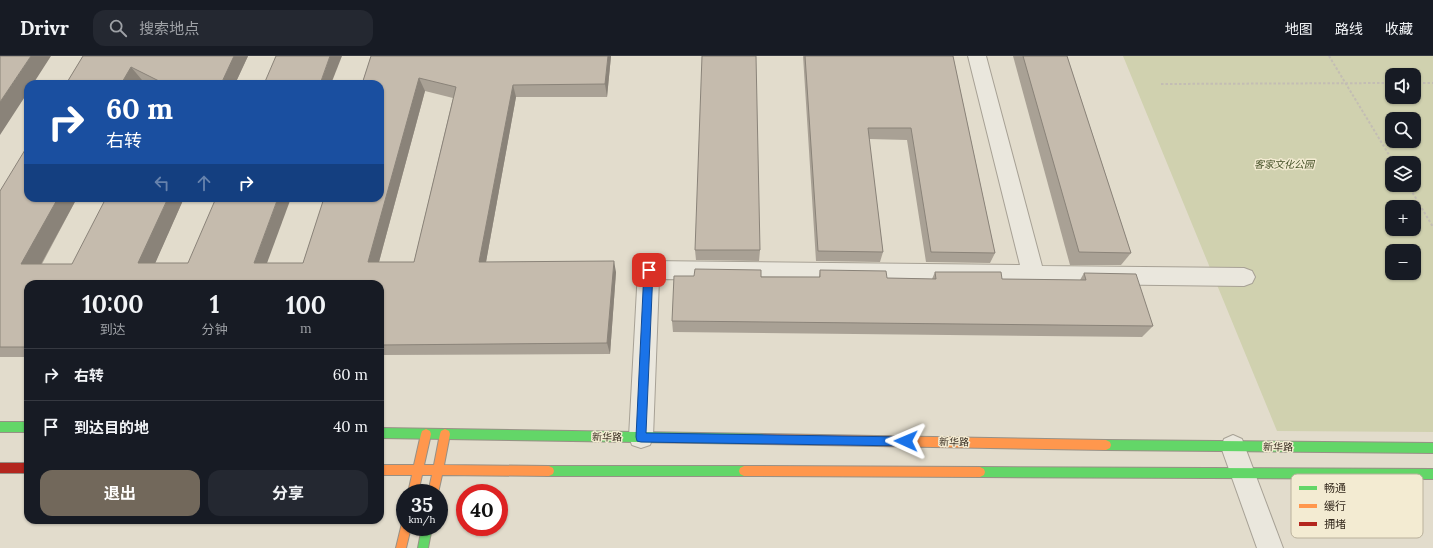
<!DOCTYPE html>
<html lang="zh">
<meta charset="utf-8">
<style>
body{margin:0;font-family:Lora,"Noto Sans SC",serif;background:#242831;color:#f1f3f6;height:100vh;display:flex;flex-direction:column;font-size:15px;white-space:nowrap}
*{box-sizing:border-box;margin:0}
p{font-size:13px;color:#9ea1a6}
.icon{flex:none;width:22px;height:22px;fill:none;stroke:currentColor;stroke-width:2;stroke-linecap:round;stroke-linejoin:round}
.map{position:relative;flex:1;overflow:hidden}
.sheet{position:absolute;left:24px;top:224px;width:360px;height:244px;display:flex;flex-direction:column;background:#171b24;border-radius:12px;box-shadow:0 1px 3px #0004}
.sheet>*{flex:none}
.hud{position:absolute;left:24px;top:24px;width:360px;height:122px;border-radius:12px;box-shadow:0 1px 3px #0004;background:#1a4fa0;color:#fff;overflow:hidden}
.fabs{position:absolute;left:1385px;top:12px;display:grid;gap:8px}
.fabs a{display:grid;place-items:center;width:36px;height:36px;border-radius:8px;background:#171b24;box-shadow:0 1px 3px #0004;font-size:20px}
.speed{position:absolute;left:396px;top:428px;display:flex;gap:8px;font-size:20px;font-weight:700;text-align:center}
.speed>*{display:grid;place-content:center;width:52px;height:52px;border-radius:50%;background:#171b24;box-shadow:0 1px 3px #0004;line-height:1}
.speed small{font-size:10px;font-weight:400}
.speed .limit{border:6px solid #d22;background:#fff;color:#111}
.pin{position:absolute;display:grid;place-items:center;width:34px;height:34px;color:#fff;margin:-17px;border-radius:8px;box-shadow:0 2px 6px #0006}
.me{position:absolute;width:44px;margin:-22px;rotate:271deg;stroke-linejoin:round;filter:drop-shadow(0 0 3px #0008)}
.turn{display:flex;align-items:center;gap:14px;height:84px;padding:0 16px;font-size:18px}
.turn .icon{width:52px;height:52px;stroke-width:2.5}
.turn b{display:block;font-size:28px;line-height:34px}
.lanes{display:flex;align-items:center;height:38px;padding:0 16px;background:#0003;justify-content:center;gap:20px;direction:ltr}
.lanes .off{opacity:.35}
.eta{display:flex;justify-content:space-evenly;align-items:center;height:68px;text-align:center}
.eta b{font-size:24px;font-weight:700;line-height:28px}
.primary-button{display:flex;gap:8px;margin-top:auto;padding:8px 16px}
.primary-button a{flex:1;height:46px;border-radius:12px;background:#72685b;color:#fff;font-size:16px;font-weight:700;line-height:46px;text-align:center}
.primary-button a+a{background:#242831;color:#f1f3f6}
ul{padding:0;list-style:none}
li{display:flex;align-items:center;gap:12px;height:52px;padding:0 16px;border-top:1px solid #363941}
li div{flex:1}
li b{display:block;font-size:15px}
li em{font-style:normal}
header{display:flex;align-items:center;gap:24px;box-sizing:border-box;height:56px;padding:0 20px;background:#171b24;border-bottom:1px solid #363941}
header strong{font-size:19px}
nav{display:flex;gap:22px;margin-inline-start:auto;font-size:14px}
.search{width:280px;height:36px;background:#242831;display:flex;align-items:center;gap:10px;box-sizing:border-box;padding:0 14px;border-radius:12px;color:#9ea1a6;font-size:15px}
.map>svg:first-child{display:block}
</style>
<header>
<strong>Drivr</strong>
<div class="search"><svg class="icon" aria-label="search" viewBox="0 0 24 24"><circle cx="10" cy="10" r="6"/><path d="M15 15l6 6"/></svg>搜索地点</div>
<nav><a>地图</a><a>路线</a><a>收藏</a></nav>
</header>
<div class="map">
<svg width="1433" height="492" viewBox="0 0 1433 492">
<rect width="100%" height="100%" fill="#e2dccc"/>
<path fill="#d0d1af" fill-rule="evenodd" d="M1123 0H1433V376L1277 375ZM1392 19H1414V41H1392ZM1392 63H1414V85H1392ZM1392 107H1414V129H1392ZM1392 151H1414V173H1392ZM1392 195H1414V217H1392Z"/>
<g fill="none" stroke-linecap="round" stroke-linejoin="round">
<defs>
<g id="street">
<polygon points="968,0 986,0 1042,210 1244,212 1252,215 1255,221 1252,227 1244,230 659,223 653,381 650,389 641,392 632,389 629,381 638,214 641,208 649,205 1020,209"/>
<polygon points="1233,379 1242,383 1283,492 1257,492 1221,391 1224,383"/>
</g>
<g id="fast">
<rect x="0" y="366" width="28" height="10"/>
<polygon points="380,372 764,378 768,380 769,383 768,386 764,388 380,382"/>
<polygon points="1106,384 1433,387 1433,397 1106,394 1102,392 1101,389 1102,386"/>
<polygon points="549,410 744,410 748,412 749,415 748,418 744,420 549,420 545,418 544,415 545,412"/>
<polygon points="980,411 1433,413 1433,423 980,421 976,419 975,416 976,413"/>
<polygon points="422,471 432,471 428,492 418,492"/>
</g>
<g id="slow">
<polygon points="426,373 430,375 431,378 424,409 434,409 440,378 441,375 445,373 449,375 450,378 444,409 549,410 553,412 554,415 553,418 549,420 442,419 438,437 428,437 432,419 422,419 418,437 408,437 412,419 380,419 380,409 414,409 421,378 422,375"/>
<polygon points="764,378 1106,384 1110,386 1111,389 1110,392 1106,394 764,388 760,386 759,383 760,380"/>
<polygon points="744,410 980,411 984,413 985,416 984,419 980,421 744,420 740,418 739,415 740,412"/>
<polygon points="405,466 405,471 411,471 406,492 396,492 402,467"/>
</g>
<rect id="jam" x="0" y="407" width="28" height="10"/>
</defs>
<use href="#street" stroke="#a7a195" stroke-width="2"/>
<use href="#fast" stroke="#979085" stroke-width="2"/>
<use href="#slow" stroke="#979085" stroke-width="2"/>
<use href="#jam" stroke="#979085" stroke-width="2"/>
<g stroke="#c3bdb4" stroke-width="2" stroke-dasharray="2.5 2" stroke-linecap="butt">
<polyline points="1329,0 1394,107"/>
<polyline points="1414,27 1433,27"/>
<polyline points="1161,28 1392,27"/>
<polyline points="1408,129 1433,171"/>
</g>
<use href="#street" fill="#eae7dd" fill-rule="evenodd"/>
<use href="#fast" fill="#63d668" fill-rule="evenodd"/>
<use href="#slow" fill="#ff974d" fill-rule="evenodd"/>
<use href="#jam" fill="#b3261e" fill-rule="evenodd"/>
</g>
<g fill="#a9a195" fill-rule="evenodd">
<polygon points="83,0 248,0 235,28 150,28 142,24 139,28 66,28"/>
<path d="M371 0H611L607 41H516L486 206 616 216 610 298 380 299V228H28V301H0V135L28 142H77L42 208H72L184 142 155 207H303ZM425 35 453 42 414 206H379Z"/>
<polygon points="803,0 953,0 995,197 990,207 926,206 907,84 869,83 883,196 880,206 816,205"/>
<polygon points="1013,0 1067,0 1131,197 1121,209 1070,209"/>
<polygon points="695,194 760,194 759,205 696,204"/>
<polygon points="820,214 887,222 932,223 935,216 1002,223 1080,224 1084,217 1153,270 1142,281 673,276 672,265 694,220 819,221"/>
</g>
<g fill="#8a8379">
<polygon points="31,0 51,0 33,28 28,28 28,36 0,79 0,46"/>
<polygon points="234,0 248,0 235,28 221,28"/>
<polygon points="330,0 342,0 331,28 320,28"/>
<polygon points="608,0 611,0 607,41 605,28"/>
<polygon points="131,11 142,24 139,28 121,28"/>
<polygon points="419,22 425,35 376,217 368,206"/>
<polygon points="513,29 516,41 484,217 479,206"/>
<polygon points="58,142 77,142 35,219 21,208"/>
<polygon points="168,142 184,142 150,219 138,207"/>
<polygon points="278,142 291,142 263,218 254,207"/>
<polygon points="614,205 616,216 610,298 607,287"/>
</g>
<g fill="#c5bbad" stroke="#8a8379" fill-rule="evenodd">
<polygon points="0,0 31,0 0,46"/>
<polygon points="83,0 234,0 221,28 165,28 131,11 121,28 66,28"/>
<polygon points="276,0 330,0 320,28 264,28"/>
<path d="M371 0H608L605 28 513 29 479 206 614 205 607 287 380 289V228H28V291H0V135L28 89V142H58L21 208H72L106 142H168L138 207H188L216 142H278L254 207H303L324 142H380V28H362ZM419 22 456 31 414 206H368Z"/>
<polygon points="702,0 756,0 760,194 695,194"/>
<polygon points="805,0 953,0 995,197 931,196 911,72 868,72 883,196 818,195"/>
<polygon points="1023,0 1067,0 1131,197 1079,196"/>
<polygon points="695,213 761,214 761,221 820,221 820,214 886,215 887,222 936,223 935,216 1001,216 1002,223 1086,224 1084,217 1136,218 1153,270 672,265 674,220 694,220"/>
</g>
<polygon fill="#1a73e8" stroke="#114b97" points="649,210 653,214 646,377 906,381 909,382 911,385 909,389 906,390 641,386 637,385 636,381 644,214"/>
<g text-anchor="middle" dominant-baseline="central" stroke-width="3" stroke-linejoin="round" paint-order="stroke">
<g font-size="10" font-style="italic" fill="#445026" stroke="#f3ebd2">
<text x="1284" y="108">客家文化公园</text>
</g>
<g font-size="10" fill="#352a1e" stroke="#f3ebd2">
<text transform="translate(607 381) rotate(1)">新华路</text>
<text transform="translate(954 386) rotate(1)">新华路</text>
<text transform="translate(1278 391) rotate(1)">新华路</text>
</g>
</g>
<rect x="1291" y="418" width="132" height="64" rx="6" fill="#f3ebd2" stroke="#bab19c" stroke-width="1"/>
<rect x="1299" y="430" width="18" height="4" fill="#63d668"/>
<rect x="1299" y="448" width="18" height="4" fill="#ff974d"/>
<rect x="1299" y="466" width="18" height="4" fill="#b3261e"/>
<g font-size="11" fill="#352a1e">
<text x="1324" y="436">畅通</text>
<text x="1324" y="454">缓行</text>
<text x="1324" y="472">拥堵</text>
</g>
</svg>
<div class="fabs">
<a><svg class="icon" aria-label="sound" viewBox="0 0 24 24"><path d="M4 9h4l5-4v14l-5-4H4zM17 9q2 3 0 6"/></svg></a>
<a><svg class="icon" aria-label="search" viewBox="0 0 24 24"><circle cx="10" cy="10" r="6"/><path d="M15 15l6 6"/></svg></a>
<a><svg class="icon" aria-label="layers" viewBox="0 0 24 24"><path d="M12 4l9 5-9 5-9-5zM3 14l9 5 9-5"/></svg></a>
<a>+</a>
<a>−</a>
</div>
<div class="speed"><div>35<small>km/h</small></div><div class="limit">40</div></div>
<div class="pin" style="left:649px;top:214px;background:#d93025"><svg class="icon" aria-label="arrive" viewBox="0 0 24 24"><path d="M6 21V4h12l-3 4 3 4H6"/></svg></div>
<svg class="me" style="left:906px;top:385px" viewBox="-20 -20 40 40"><path d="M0-17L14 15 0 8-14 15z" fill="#1a73e8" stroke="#fff" stroke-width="4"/></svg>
<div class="hud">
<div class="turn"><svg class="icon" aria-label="right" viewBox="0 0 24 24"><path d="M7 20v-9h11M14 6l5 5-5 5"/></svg><div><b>60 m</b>右转</div></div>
<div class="lanes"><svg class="icon off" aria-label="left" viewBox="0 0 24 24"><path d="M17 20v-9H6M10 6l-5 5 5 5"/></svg><svg class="icon off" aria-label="ahead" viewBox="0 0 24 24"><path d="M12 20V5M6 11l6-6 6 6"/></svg><svg class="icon" aria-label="right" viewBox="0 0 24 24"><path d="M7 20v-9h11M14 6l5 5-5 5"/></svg></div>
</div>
<section class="sheet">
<div class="eta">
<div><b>10:00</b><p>到达</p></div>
<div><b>1</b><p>分钟</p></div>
<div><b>100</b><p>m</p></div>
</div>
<ul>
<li><svg class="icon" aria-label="right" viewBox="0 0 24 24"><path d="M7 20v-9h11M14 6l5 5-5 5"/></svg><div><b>右转</b></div><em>60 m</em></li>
<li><svg class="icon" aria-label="arrive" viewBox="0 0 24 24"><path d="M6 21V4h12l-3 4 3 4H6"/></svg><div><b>到达目的地</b></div><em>40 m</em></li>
</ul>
<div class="primary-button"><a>退出</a><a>分享</a></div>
</section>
</div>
